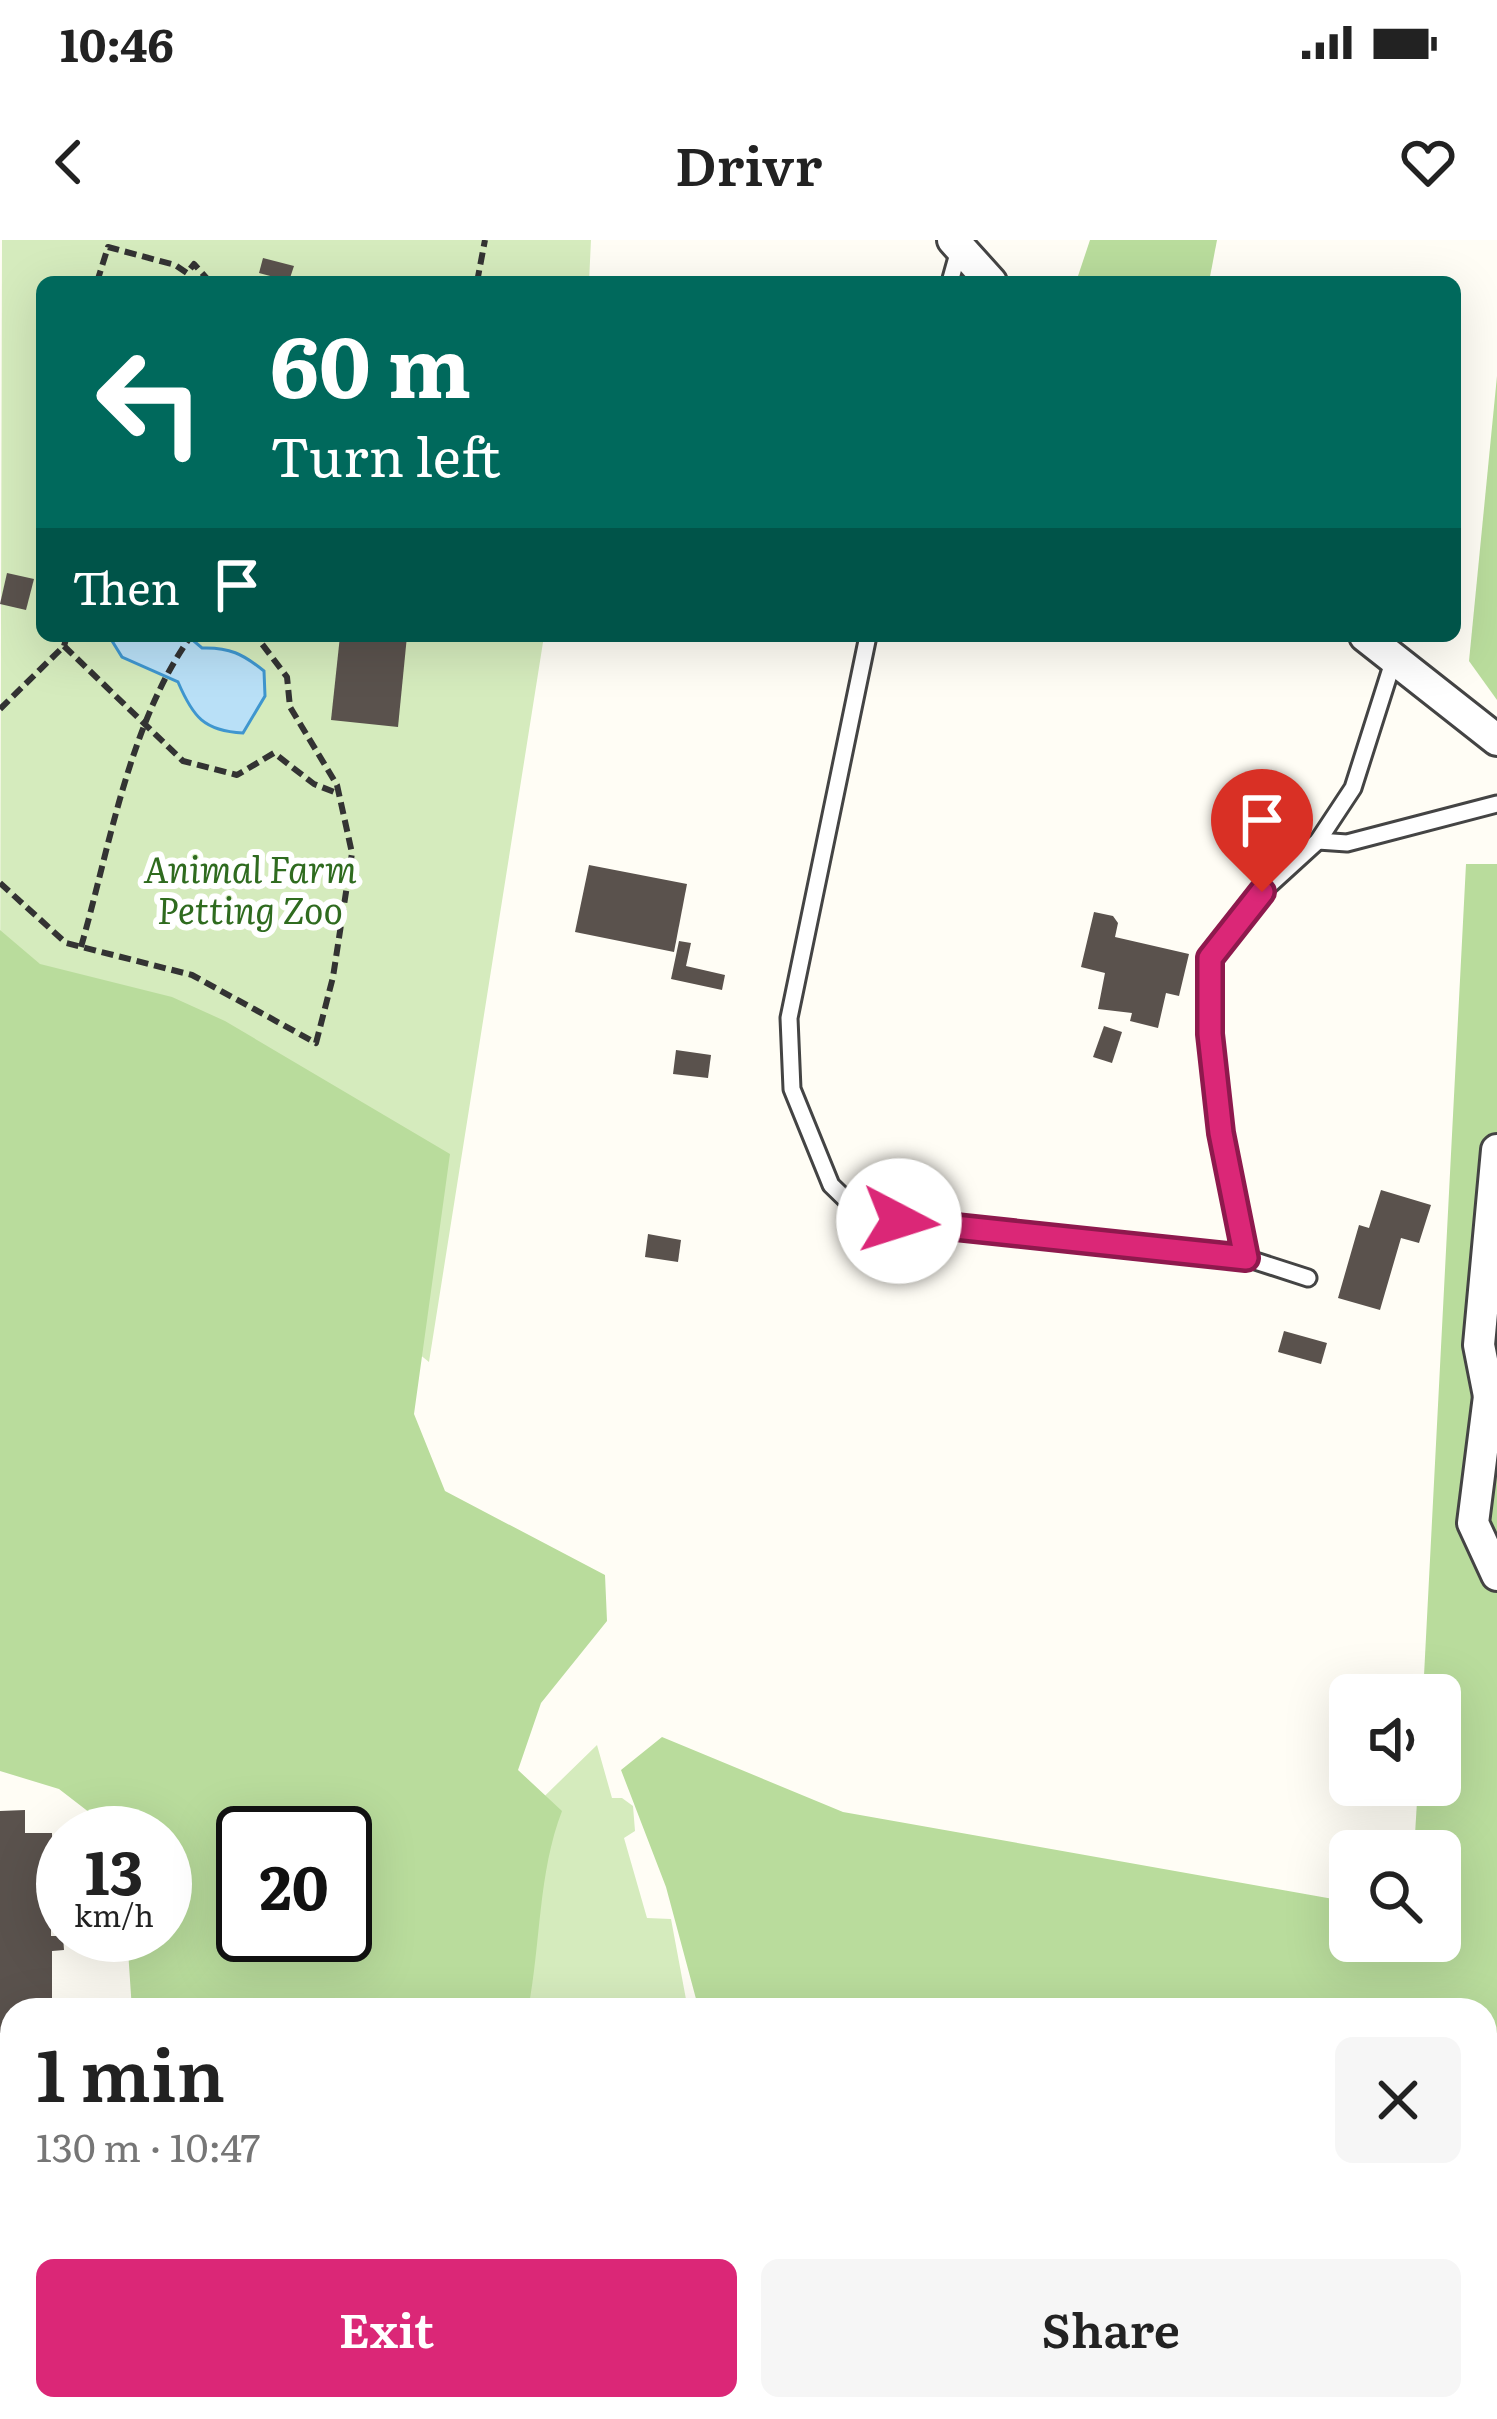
<!DOCTYPE html>
<meta charset="utf-8">
<style>
body{margin:0;font-family:Literata,serif;background:#f6f6f6;color:#222;height:100vh;display:flex;flex-direction:column;font-size:45px;white-space:nowrap}
*{box-sizing:border-box;margin:0}
p{font-size:39px;color:#767676}
.icon{flex:none;width:66px;height:66px;fill:none;stroke:currentColor;stroke-width:2;stroke-linecap:round;stroke-linejoin:round}
.map{position:relative;flex:1;overflow:hidden}
.panel{position:absolute;left:0px;top:1758px;width:1497px;height:423px;display:flex;flex-direction:column;background:#fff;border-radius:36px 36px 0 0;box-shadow:0 12px 48px #0002}
.panel>*{flex:none}
.guide{position:absolute;left:36px;top:36px;width:1425px;height:366px;border-radius:18px;box-shadow:0 12px 48px #0002;background:#00695c;color:#fff;overflow:hidden}
.tools{position:absolute;left:1329px;top:1434px;display:grid;gap:24px}
.tools a{display:grid;place-items:center;width:132px;height:132px;border-radius:18px;background:#fff;box-shadow:0 12px 48px #0002;font-size:60px}
.speed{position:absolute;left:36px;top:1566px;display:flex;gap:24px;font-size:60px;font-weight:700;text-align:center}
.speed>*{display:grid;place-content:center;width:156px;height:156px;border-radius:50%;background:#fff;box-shadow:0 12px 48px #0002;line-height:1}
.speed small{font-size:30px;font-weight:400}
.speed .limit{border:6px solid #111;border-radius:18px;background:#fff;color:#111}
.pin{position:absolute;display:grid;place-items:center;width:102px;height:102px;color:#fff;margin:-123px -51px;border-radius:50% 50% 50% 0;rotate:-45deg;box-shadow:0 0 12px #0007}
.pin .icon{rotate:45deg}
.me{position:absolute;width:132px;margin:-66px;rotate:95deg;stroke-linejoin:round;filter:drop-shadow(0 0 9px #0008)}
.turn{display:flex;align-items:center;gap:42px;height:252px;padding:0 36px;font-size:54px}
.turn .icon{width:156px;height:156px;stroke-width:2.5}
.turn b{display:block;font-size:84px;line-height:102px}
.then{display:flex;align-items:center;height:114px;padding:0 36px;background:#0003;gap:24px;font-size:45px}
.round{display:grid;place-items:center;flex:none;width:126px;height:126px;border-radius:18px;background:#f6f6f6}
.head{display:flex;align-items:center;justify-content:space-between;height:204px;padding:0 36px}
h1{font-size:72px;font-weight:600;line-height:90px}
.cta{display:flex;gap:24px;margin-top:auto;padding:24px 36px}
.cta a{flex:1;height:138px;border-radius:18px;background:#db2777;color:#fff;font-size:48px;font-weight:600;line-height:138px;text-align:center}
.cta a+a{background:#f6f6f6;color:#222}
.status{display:flex;justify-content:space-between;align-items:center;height:84px;padding:0 60px;background:#fff;direction:ltr}
.status svg{height:33px;fill:currentColor}
header{display:flex;justify-content:space-between;align-items:center;height:156px;padding:0 36px;background:#fff;font-size:54px;font-weight:600}
.map>svg:first-child{display:block}
</style>
<div class="status"><b>10:46</b><svg viewBox="0 0 49 12"><path d="M0 12V9h3v3zM5 12V6h3v6zM10 12V3h3v9zM15 12V0h3v12zM26 1h20v11H26zM47 4h2v5h-2z"/></svg></div>
<header><svg class="icon" aria-label="back" viewBox="0 0 24 24"><path d="M15 5l-7 7 7 7"/></svg>Drivr<svg class="icon" aria-label="heart" viewBox="0 0 24 24"><path d="M12 20l-8-8c-3-5 5-10 8-4 3-6 11-1 8 4z"/></svg></header>
<div class="map">
<svg width="1497" height="2179" viewBox="0 0 1497 2179">
<rect width="100%" height="100%" fill="#fffdf5"/>
<g fill="#d5ebbd">
<polygon points="2,0 591,0 589,42 42,42 42,396 544,396 429,1122 0,777"/>
<polygon points="597,1505 612,1558 622,1558 633,1566 635,1591 624,1598 647,1678 671,1679 688,1770 325,1770"/>
<polygon points="180,2169 790,2169 793,2179 180,2179"/>
</g>
<g fill="#b9dc9c" fill-rule="evenodd">
<polygon points="1090,0 1217,0 1209,42 1076,42"/>
<polygon points="1497,136 1497,460 1469,421"/>
<polygon points="1466,624 1497,624 1497,2179 805,2179 803,2169 1485,2169 1485,1770 699,1770 666,1647 621,1530 662,1497 843,1572 1350,1662 1350,1701 1440,1701 1440,1611 1414,1611 1418,1545 1440,1545 1440,1455 1423,1455"/>
<path d="M0 690 40 724 172 757 225 781 450 914 414 1174 445 1251 605 1335 607 1381 541 1463 518 1530 562 1571C538 1633 541 1703 528 1770H132L127 1695H165V1593H116L59 1549 0 1531ZM243 1593H345V1695H243Z"/>
</g>
<path fill="#b9e0f7" stroke="#3f96cf" stroke-width="3" d="M109 396H188L202 408C229 407 243 414 264 431L265 456 243 493C204 491 193 477 178 442L122 417Z"/>
<g fill="#5a524d">
<polygon points="263,18 294,26 289,41 259,33"/>
<polygon points="7,333 34,339 26,370 0,364"/>
<polygon points="340,396 407,396 398,487 331,480"/>
<polygon points="589,625 687,644 674,712 575,692"/>
<polygon points="1094,672 1113,676 1118,683 1115,697 1189,714 1179,756 1166,753 1158,788 1130,781 1132,773 1098,769 1105,733 1081,727"/>
<polygon points="679,701 691,703 686,726 725,735 722,750 671,739"/>
<polygon points="1104,786 1122,792 1112,823 1093,817"/>
<polygon points="676,810 711,815 708,838 673,834"/>
<polygon points="1381,950 1431,965 1419,1003 1401,998 1380,1070 1338,1058 1359,985 1369,988"/>
<polygon points="648,994 681,1000 678,1022 645,1017"/>
<polygon points="1284,1091 1327,1103 1321,1124 1278,1112"/>
<polygon points="25,1570 25,1593 52,1593 53,1628 63,1628 63,1645 51,1645 51,1696 63,1696 64,1710 52,1711 52,1761 67,1760 67,1770 12,1770 12,2081 5,2081 6,2112 0,2112 0,1571"/>
</g>
<g fill="none" stroke-linecap="round" stroke-linejoin="round">
<defs>
<g id="service">
<polyline points="950,42 959,10"/>
<polyline points="868,396 789,778 792,849 831,945 865,978 1246,1018"/>
<polyline points="1318,601 1347,603 1497,564"/>
<polyline points="1308,1038 1246,1018 1221,893 1211,794 1210,719 1262,652 1318,601 1353,548 1394,419"/>
</g>
<g id="minor">
<polyline points="953,0 991,42"/>
<polyline points="1365,396 1497,500"/>
<polyline points="1495,1139 1489,1156 1473,1283 1497,1335"/>
<polyline points="1489,1156 1479,1105 1497,910"/>
<polyline points="1485,1855 1497,1857"/>
<polyline points="1168,2169 1173,2179"/>
</g>
</defs>
<use href="#service" stroke="#444" stroke-width="21"/>
<use href="#minor" stroke="#444" stroke-width="36"/>
<g stroke="#333" stroke-width="6" stroke-dasharray="12 6" stroke-linecap="butt">
<polyline points="97,42 108,7 175,25 187,33 194,24 210,42"/>
<polyline points="477,42 485,0"/>
<polyline points="64,406 183,521 237,535 274,513 314,544 339,554"/>
<polyline points="0,469 64,406 67,396"/>
<polyline points="0,643 66,703 192,735 316,803 333,737 352,613 337,545 290,467 287,437 256,396"/>
<path d="M81 707C110 606 129 483 191 396"/>
</g>
<use href="#service" stroke="#fff" stroke-width="15"/>
<use href="#minor" stroke="#fff" stroke-width="30"/>
</g>
<g fill="none" stroke-linecap="round" stroke-linejoin="round">
<defs>
<polyline id="route" points="899,981 1246,1018 1221,893 1210,794 1210,718 1262,652"/>
</defs>
<use href="#route" stroke="#8e194d" stroke-width="30"/>
<use href="#route" stroke="#db2777" stroke-width="21"/>
</g>
<g text-anchor="middle" dominant-baseline="central" stroke-width="12" stroke-linejoin="round" paint-order="stroke">
<g font-size="36" font-style="italic" fill="#2f6b1f" stroke="#fff">
<text x="250" y="627">Animal Farm<tspan x="250" dy="41">Petting Zoo</tspan></text>
</g>
</g>
</svg>
<div class="tools">
<a><svg class="icon" aria-label="sound" viewBox="0 0 24 24"><path d="M4 9h4l5-4v14l-5-4H4zM17 9q2 3 0 6"/></svg></a>
<a><svg class="icon" aria-label="search" viewBox="0 0 24 24"><circle cx="10" cy="10" r="6"/><path d="M15 15l6 6"/></svg></a>
</div>
<div class="speed"><div>13<small>km/h</small></div><div class="limit">20</div></div>
<div class="pin" style="left:1262px;top:652px;background:#d93025"><svg class="icon" aria-label="arrive" viewBox="0 0 24 24"><path d="M6 21V4h12l-3 4 3 4H6"/></svg></div>
<svg class="me" style="left:899px;top:981px" viewBox="-20 -20 40 40"><circle r="19" fill="#fff"/><path d="M0-13L10 11 0 6-10 11z" fill="#db2777"/></svg>
<div class="guide">
<div class="turn"><svg class="icon" aria-label="left" viewBox="0 0 24 24"><path d="M17 20v-9H6M10 6l-5 5 5 5"/></svg><div><b>60 m</b>Turn left</div></div>
<div class="then">Then<svg class="icon" aria-label="arrive" viewBox="0 0 24 24"><path d="M6 21V4h12l-3 4 3 4H6"/></svg></div>
</div>
<section class="panel">
<div class="head"><div><h1>1 min</h1><p>130 m · 10:47</p></div><a class="round"><svg class="icon" aria-label="close" viewBox="0 0 24 24"><path d="M6 6l12 12M18 6L6 18"/></svg></a></div>
<div class="cta"><a>Exit</a><a>Share</a></div>
</section>
</div>
